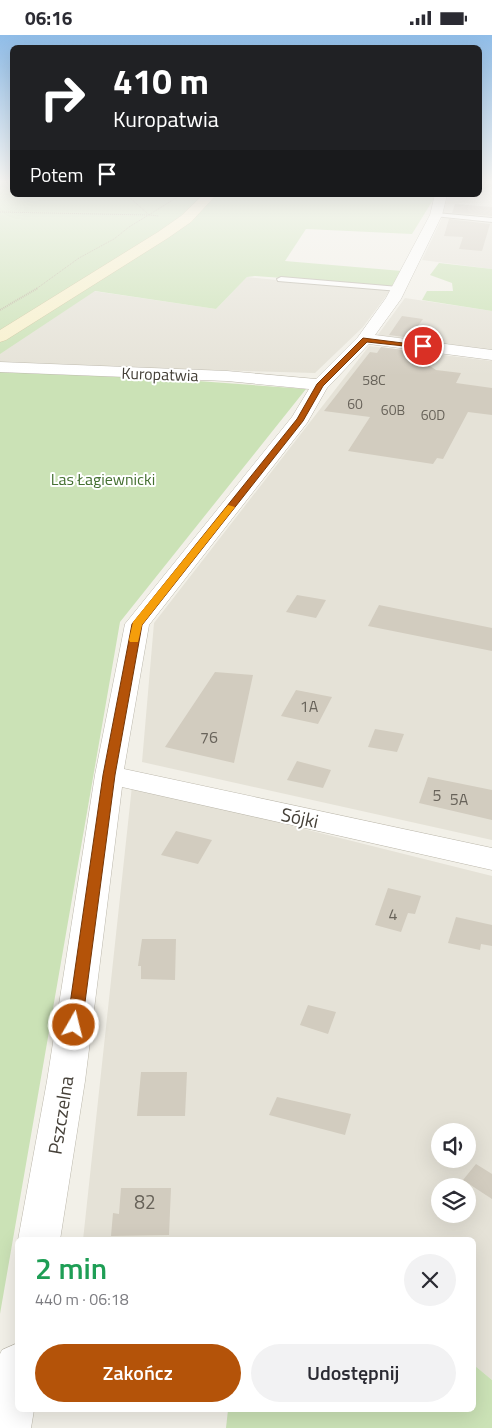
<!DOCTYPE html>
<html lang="pl">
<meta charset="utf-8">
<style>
body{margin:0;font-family:"Titillium Web",sans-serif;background:#f2f2f3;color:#2b2b33;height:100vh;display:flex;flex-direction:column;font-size:19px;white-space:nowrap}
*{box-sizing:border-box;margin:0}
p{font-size:16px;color:#7c7c81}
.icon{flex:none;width:28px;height:28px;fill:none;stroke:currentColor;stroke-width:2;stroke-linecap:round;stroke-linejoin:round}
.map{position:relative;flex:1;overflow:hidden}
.side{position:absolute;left:15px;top:1202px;width:461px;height:175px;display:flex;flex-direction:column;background:#fff;border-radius:8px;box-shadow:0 5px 20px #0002}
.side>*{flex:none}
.guide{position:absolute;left:10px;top:10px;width:472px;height:152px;border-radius:8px;box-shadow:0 5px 20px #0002;background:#202124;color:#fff;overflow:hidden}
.tools{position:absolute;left:431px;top:1088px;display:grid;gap:10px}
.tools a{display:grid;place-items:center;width:45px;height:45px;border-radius:50%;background:#fff;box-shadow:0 5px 20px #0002;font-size:25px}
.pin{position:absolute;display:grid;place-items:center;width:42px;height:42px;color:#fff;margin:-21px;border:2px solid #fff;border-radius:50%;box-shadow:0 1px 5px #0007}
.me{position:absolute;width:55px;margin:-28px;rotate:8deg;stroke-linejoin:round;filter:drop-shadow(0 0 4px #0008)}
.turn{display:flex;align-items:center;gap:18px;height:105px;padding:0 20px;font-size:22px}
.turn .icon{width:65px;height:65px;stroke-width:2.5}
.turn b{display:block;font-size:35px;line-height:42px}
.then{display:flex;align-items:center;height:48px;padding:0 20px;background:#0003;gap:10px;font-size:19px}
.round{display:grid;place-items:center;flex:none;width:52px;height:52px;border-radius:26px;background:#f2f2f3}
.summary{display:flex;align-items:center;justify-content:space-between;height:85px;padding:0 20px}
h1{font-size:30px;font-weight:600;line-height:38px;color:#1e9e55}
.cta{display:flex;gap:10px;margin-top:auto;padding:10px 20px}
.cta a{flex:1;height:58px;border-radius:30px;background:#b45309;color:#fff;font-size:20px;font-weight:600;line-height:58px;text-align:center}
.cta a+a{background:#f2f2f3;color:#2b2b33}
.status{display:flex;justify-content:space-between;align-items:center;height:35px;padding:0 25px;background:#fff;direction:ltr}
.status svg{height:14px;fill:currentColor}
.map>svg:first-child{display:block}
</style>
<div class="status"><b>06:16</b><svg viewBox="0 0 49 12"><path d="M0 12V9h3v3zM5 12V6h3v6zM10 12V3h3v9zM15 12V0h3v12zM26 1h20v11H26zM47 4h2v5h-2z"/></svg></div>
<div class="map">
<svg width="492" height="1393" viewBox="0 0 492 1393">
<rect width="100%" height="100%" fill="#f2f0e8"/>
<g fill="#e5e2d7" fill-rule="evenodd">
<polygon points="480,146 492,146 492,183 442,178 449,160 480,160"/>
<polygon points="442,183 492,188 492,234 422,225"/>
<polygon points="247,242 390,256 363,292 315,338 0,329 0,310 86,255 216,274"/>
<polygon points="405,263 492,276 492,316 377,301"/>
<polygon points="369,311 492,326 492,805 142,727 154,588"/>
<path d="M132 751 492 841V1345L474 1330V1205H83ZM440 1096H468V1124H440ZM440 1151H468V1179H440Z"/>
</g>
<g fill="#cbe2b6">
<polygon points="0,146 12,146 12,160 436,160 412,199 306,194 285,226 402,236 394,251 255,241 247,242 216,274 95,256 0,319"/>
<polygon points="439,228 492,234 492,276 422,265 427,256 453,256 452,248 430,240"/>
<polygon points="0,337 170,344 306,354 120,587 0,1279"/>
<polygon points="474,1330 492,1345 492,1393 226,1393 228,1375 474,1375"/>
</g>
<g fill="#d2ccbf">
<polygon points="455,169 492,172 492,181 452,178"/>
<polygon points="449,184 490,189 482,216 459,214 463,202 444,201"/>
<polygon points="402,281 423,284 418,291 436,295 428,305 389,300"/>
<polygon points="381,312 418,317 415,321 436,335 461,338 456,348 492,353 492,380 468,377 443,424 437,423 433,429 348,416 370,382 324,376 370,317 377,318"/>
<polygon points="297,560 326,565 316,583 286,577"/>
<polygon points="379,570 492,593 492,616 368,591"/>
<polygon points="215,637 253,640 234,728 165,712"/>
<polygon points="296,655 332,662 318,689 281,681"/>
<polygon points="375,694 404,699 397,717 368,712"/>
<polygon points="297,726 331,735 323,753 287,745"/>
<polygon points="428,742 492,755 492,785 419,768"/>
<polygon points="176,796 212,805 198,829 161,820"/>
<polygon points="388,853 421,861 415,879 408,878 401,897 375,890"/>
<polygon points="456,882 492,890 492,911 481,909 480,915 448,908"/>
<polygon points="142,904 176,904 175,945 141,944 141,931 138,931"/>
<polygon points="308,970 336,977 328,999 300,990"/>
<polygon points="141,1037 187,1037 185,1081 137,1081"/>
<polygon points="277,1062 351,1079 345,1100 269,1080"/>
<polygon points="476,1129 492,1139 492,1164 463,1145"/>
<polygon points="121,1153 171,1153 169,1200 111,1201 113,1178 119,1179"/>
</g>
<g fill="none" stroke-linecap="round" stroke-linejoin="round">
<defs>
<g id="lane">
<polygon points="436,178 492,183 492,187 434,181"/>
<polygon points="281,242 399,252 403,254 399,256 278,246 277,244"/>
</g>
<g id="street">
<polygon points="435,160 447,160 442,180 401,264 375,300 492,315 492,325 369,309 327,353 307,388 149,590 124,734 492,813 492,835 122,752 85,1046 60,1205 18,1205 47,1046 95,740 125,589 292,382 309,354 227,346 0,337 0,327 227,336 316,344 358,302 386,263 430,180"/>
<polygon points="18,1308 18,1375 34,1375 31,1393 0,1393 0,1319 2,1315"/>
</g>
<polygon id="secondary" points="203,160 216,160 191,187 168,203 6,305 0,307 0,295 158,197 181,181"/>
</defs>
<use href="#lane" stroke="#bcb8ac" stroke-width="2"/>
<use href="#street" stroke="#bcb8ac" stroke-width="1"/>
<use href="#secondary" stroke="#ccc49d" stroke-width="1"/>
<g stroke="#bdb49f" stroke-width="1" stroke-dasharray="1 1" stroke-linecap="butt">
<polyline points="127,160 149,180 159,181"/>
<polyline points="0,177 147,180"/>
<polyline points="36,254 79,223 114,204 129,192 181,160"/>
</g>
<polyline stroke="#bdb49f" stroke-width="2" stroke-dasharray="1 1" stroke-linecap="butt" points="0,275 38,253"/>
<use href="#lane" fill="#fff" fill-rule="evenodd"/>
<use href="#street" fill="#fff" fill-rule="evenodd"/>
<use href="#secondary" fill="#f8f1cc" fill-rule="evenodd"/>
</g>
<linearGradient id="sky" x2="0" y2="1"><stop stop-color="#90bde8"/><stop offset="0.43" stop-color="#f9f8f5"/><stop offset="1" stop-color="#f9f8f5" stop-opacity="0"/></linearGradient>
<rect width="492" height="341" fill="url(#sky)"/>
<polygon fill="#b45309" stroke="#753606" points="363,303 427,311 423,313 367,307 323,351 303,386 142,590 115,740 82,990 80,994 69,994 67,990 103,740 132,589 297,384 317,349"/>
<polygon fill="#f59e0b" points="228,470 235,472 142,590 138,607 130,607 129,605 133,587"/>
<g text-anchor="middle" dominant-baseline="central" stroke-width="4" stroke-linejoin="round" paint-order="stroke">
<g font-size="14" fill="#68635a">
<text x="374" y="344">58C</text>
<text x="355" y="368">60</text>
<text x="393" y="374">60B</text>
<text x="433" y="379">60D</text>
</g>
<g font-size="16" fill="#454038" stroke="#fff">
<text transform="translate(160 339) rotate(2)">Kuropatwia</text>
</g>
<g font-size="16" fill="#457032" stroke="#fff">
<text x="103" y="444">Las Łagiewnicki</text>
</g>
<g font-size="16" fill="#68635a">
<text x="309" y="671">1A</text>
<text x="209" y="702">76</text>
<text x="437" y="760">5</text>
<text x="459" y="764">5A</text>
<text x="393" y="879">4</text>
</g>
<g font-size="19" fill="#454038" stroke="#fff">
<text transform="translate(300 782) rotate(12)">Sójki</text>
<text transform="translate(60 1080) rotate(-81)">Pszczelna</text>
</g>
<g font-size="19" fill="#68635a">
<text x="145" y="1166">82</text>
</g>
</g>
</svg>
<div class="tools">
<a><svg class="icon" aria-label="sound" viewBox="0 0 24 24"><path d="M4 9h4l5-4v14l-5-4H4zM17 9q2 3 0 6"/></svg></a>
<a><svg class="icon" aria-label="layers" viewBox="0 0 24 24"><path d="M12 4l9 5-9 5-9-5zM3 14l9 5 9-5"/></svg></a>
</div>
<div class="pin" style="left:423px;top:311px;background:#d93025"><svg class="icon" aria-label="arrive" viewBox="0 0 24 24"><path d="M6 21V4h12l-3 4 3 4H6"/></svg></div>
<svg class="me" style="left:74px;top:990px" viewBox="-20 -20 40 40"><circle r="17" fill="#b45309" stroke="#fff" stroke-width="3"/><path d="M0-11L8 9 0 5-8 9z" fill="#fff"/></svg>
<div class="guide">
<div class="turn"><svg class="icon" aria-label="right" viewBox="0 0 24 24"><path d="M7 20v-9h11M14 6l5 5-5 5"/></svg><div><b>410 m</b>Kuropatwia</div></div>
<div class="then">Potem<svg class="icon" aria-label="arrive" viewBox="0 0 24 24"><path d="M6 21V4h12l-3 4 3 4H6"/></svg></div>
</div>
<section class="side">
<div class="summary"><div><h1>2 min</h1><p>440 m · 06:18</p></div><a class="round"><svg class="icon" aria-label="close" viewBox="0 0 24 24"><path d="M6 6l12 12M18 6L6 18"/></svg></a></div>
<div class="cta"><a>Zakończ</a><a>Udostępnij</a></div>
</section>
</div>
